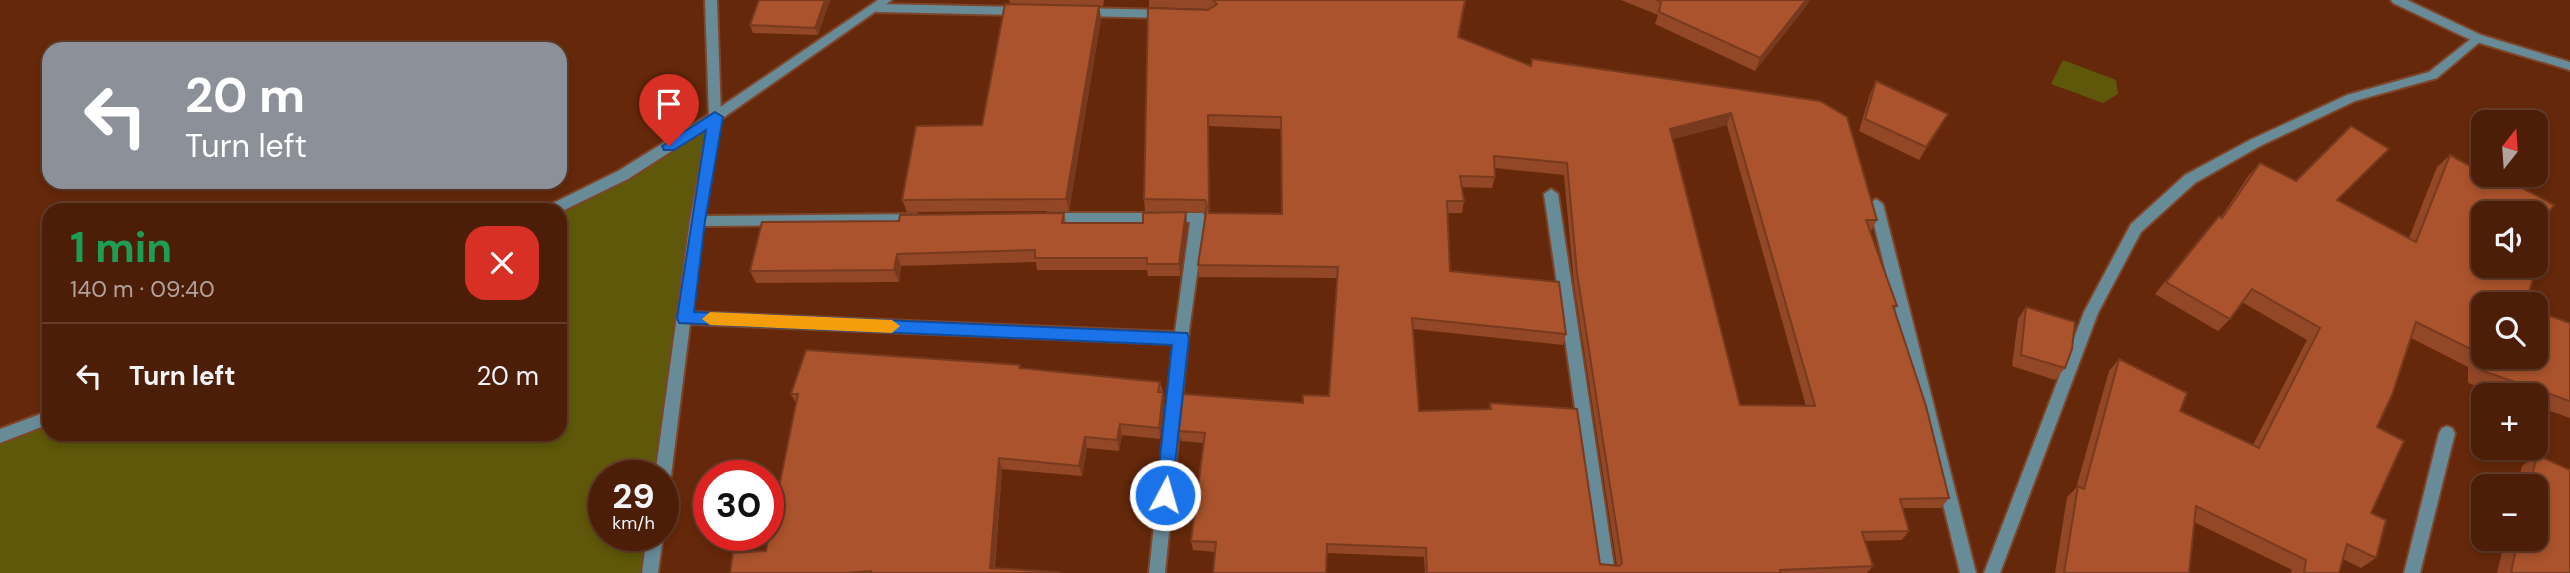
<!DOCTYPE html>
<meta charset="utf-8">
<style>
body{margin:0;font-family:"DM Sans",sans-serif;background:#532712;color:#f1f3f6;height:100vh;display:flex;flex-direction:column;font-size:26px;white-space:nowrap}
*{box-sizing:border-box;margin:0}
p{font-size:23px;color:#b2a29c}
.icon{flex:none;width:38px;height:38px;fill:none;stroke:currentColor;stroke-width:2;stroke-linecap:round;stroke-linejoin:round}
.map{position:relative;flex:1;overflow:hidden}
.side{position:absolute;left:42px;top:203px;width:525px;height:238px;display:flex;flex-direction:column;background:#4c1e08;border-radius:21px;box-shadow:0 4px 10px #0003,0 0 0 2px #633c29}
.side>*{flex:none}
.banner{position:absolute;left:42px;top:42px;width:525px;height:147px;border-radius:21px;box-shadow:0 4px 10px #0003,0 0 0 2px #633c29;background:#8c9099;color:#fff;overflow:hidden}
.needle{width:46px;rotate:17deg}
.tools{position:absolute;left:2471px;top:110px;display:grid;gap:14px}
.tools a{display:grid;place-items:center;width:77px;height:77px;border-radius:14px;background:#4c1e08;box-shadow:0 4px 10px #0003,0 0 0 2px #633c29;font-size:35px}
.speed{position:absolute;left:588px;top:460px;display:flex;gap:14px;font-size:35px;font-weight:700;text-align:center}
.speed>*{display:grid;place-content:center;width:91px;height:91px;border-radius:50%;background:#4c1e08;box-shadow:0 4px 10px #0003,0 0 0 2px #633c29;line-height:1}
.speed small{font-size:18px;font-weight:400}
.speed .limit{border:10px solid #d22;background:#fff;color:#111}
.pin{position:absolute;display:grid;place-items:center;width:60px;height:60px;color:#fff;margin:-72px -30px;border-radius:50% 50% 50% 0;rotate:-45deg;box-shadow:0 0 7px #0007}
.pin .icon{rotate:45deg}
.me{position:absolute;width:77px;margin:-38px;rotate:6deg;stroke-linejoin:round;filter:drop-shadow(0 0 5px #0008)}
.turn{display:flex;align-items:center;gap:24px;height:147px;padding:0 28px;font-size:32px}
.turn .icon{width:91px;height:91px;stroke-width:2.5}
.turn b{display:block;font-size:49px;line-height:60px}
.round{display:grid;place-items:center;flex:none;width:74px;height:74px;border-radius:21px;background:#532712}
.overview{display:flex;align-items:center;justify-content:space-between;height:119px;padding:0 28px}
h1{font-size:42px;font-weight:700;line-height:52px;color:#1e9e55}
ul{padding:0;list-style:none}
li{display:flex;align-items:center;gap:21px;height:105px;padding:0 28px;border-top:2px solid #633c29}
li div{flex:1}
li b{display:block;font-size:26px}
li em{font-style:normal}
.map>svg:first-child{display:block}
</style>
<div class="map">
<svg width="2570" height="573" viewBox="0 0 2570 573">
<rect width="100%" height="100%" fill="#65280a"/>
<g fill="#5f5709">
<polygon points="2063,60 2116,80 2118,94 2103,103 2051,84"/>
<polygon points="715,117 663,476 604,476 604,536 655,536 650,573 0,573 0,436 49,417 49,434 560,434 560,210"/>
</g>
<g fill="none" stroke-linecap="round" stroke-linejoin="round">
<defs>
<g id="minor">
<polygon points="705,0 717,0 721,117 705,216 916,214 923,219 916,224 703,226 692,312 1175,332 1190,222 1048,223 1041,218 1048,213 1203,213 1205,217 1188,338 1165,573 1149,573 1173,344 690,324 671,476 668,481 663,483 663,476 655,476 690,221 709,117"/>
<polygon points="877,4 1022,7 1028,11 1022,15 877,12 871,8"/>
<polygon points="1081,8 1166,10 1172,14 1166,18 1081,16 1075,12"/>
<polygon points="2477,34 2481,35 2483,38 2481,41 2437,78 2355,101 2260,146 2195,183 2141,232 2098,313 2000,573 1984,573 2084,312 2131,224 2185,175 2250,140 2347,95 2429,72"/>
<polygon points="1551,189 1558,194 1615,573 1599,573 1544,194"/>
<polygon points="1876,199 1883,204 1976,573 1960,573 1869,204"/>
<polygon points="2447,426 2452,428 2455,433 2420,573 2404,573 2439,433 2442,428"/>
<polygon points="647,536 663,536 658,573 642,573"/>
</g>
<g id="tertiary">
<polygon points="878,0 892,0 720,120 628,179 560,212 560,210 545,210 547,206 618,171 710,114"/>
<polygon points="2391,0 2407,0 2481,35 2570,62 2570,70 2473,41 2393,3"/>
<polygon points="49,411 49,424 0,443 0,429"/>
</g>
</defs>
<use href="#minor" stroke="#7d462b" stroke-width="4"/>
<use href="#tertiary" stroke="#7d462b" stroke-width="4"/>
<use href="#minor" fill="#688b98" fill-rule="evenodd"/>
<use href="#tertiary" fill="#688b98" fill-rule="evenodd"/>
</g>
<g fill="#924726" fill-rule="evenodd">
<polygon points="759,0 830,0 818,35 753,33 750,25"/>
<polygon points="1009,0 1104,0 1103,6 1010,4"/>
<path d="M1149 0H1466L1459 37 1531 66 1820 101 1877 220 1871 231H1870L1897 306 1894 311 1949 498 1941 508H1903L1909 531 1902 540 1865 541 1873 566 1867 573H1425L1424 557 1327 553 1215 552 1193 550 1191 541 1204 443 1181 441 1179 431 1329 396 1337 278 1199 277 1198 265 1205 212 1145 211 1144 199 1208 10 1209 9 1149 7ZM1727 125 1806 406 1740 405 1673 139ZM1208 126 1281 129 1282 214 1210 213ZM1494 168 1564 175 1574 284 1617 566 1600 564 1490 403 1489 409 1419 411 1413 329 1563 345 1566 334 1450 271 1447 213H1462L1464 201 1462 187 1492 188 1495 177Z"/>
<polygon points="1621,0 1809,0 1807,5 1755,71 1655,24 1658,15"/>
<polygon points="1099,6 1101,19 1069,211 907,212 902,200 982,125"/>
<polygon points="1876,81 1941,126 1919,160 1859,131 1870,94"/>
<polygon points="2450,155 2536,214 2483,304 2570,323 2570,418 2536,406 2536,396 2505,396 2468,383 2468,367 2411,338 2377,427 2371,513 2376,558 2361,568 2343,559 2339,573 2291,573 2292,570 2194,522 2189,573 2055,573 2067,497 2076,488 2109,371 2119,359 2180,411 2253,445 2307,340 2242,302 2230,319 2218,331 2155,294 2208,228 2219,216 2221,217 2249,175 2260,163 2296,181 2338,200 2409,238 2437,167"/>
<polygon points="1064,213 1066,223 1187,225 1180,276 1148,276 1147,270 1037,270 1036,262 901,266 899,282 756,283 750,271 899,221"/>
<polygon points="2026,307 2065,368 2055,380 2012,366 2018,319"/>
<polygon points="1021,368 1160,382 1163,392 1164,403 1160,439 1122,435 1119,451 1087,448 1082,476 1002,469 995,568 1058,573 730,573 766,551 796,403 791,394"/>
<polygon points="2537,455 2570,573 2497,573 2505,539 2536,539 2536,486 2517,486 2522,466"/>
</g>
<g fill="#773a1f">
<polygon points="825,0 830,0 818,35 815,28"/>
<polygon points="1806,0 1809,0 1807,5 1755,71 1760,58"/>
<polygon points="1099,6 1101,19 1069,211 1066,199"/>
<polygon points="1731,113 1727,125 1666,141 1670,129"/>
<polygon points="1948,114 1941,126 1919,160 1926,147"/>
<polygon points="1186,212 1187,225 1180,276 1179,264"/>
<polygon points="897,254 901,266 899,282 894,270"/>
<polygon points="1163,392 1164,403 1160,439 1159,428"/>
<polygon points="1120,424 1122,435 1119,451 1117,440"/>
<polygon points="1085,437 1087,448 1082,476 1079,466"/>
<polygon points="999,458 1002,469 994,573 990,568"/>
</g>
<g fill="#aa532c" stroke="#773a1f" stroke-width="2" fill-rule="evenodd">
<polygon points="759,0 825,0 815,28 750,25"/>
<path d="M1213 0H1465L1458 37 1531 66 1532 59 1820 101 1847 117 1877 220H1866L1897 306H1893L1926 406 1949 498 1900 499 1909 531 1862 532 1873 566 1780 570 1781 573H1427L1426 548 1327 544 1326 573H1213L1216 542 1191 541 1205 433 1179 431 1183 394 1303 403V395L1329 396 1338 267 1198 265 1207 206 1205 200 1144 199 1148 8 1208 10 1217 4ZM1731 113 1815 406 1740 405 1670 129ZM1208 115 1281 117 1282 214 1209 213ZM1494 156 1567 163 1577 273 1622 563 1619 566 1600 564 1577 409 1490 403 1491 409 1419 411 1412 318 1566 334 1559 282 1450 271 1447 201H1464L1460 176 1495 177Z"/>
<polygon points="1656,0 1806,0 1760,58 1659,12 1661,2"/>
<polygon points="1005,4 1099,6 1066,199 902,200 916,126 982,125"/>
<polygon points="1876,81 1948,114 1926,147 1865,119"/>
<polygon points="2351,126 2389,149 2337,200 2416,242 2450,155 2483,173 2483,175 2498,175 2554,205 2536,229 2536,214 2483,214 2483,266 2511,266 2534,276 2525,304 2483,304 2483,357 2536,357 2536,311 2570,323 2570,401 2483,371 2483,355 2416,322 2392,395 2377,427 2404,441 2371,513 2386,520 2376,558 2347,544 2339,573 2304,573 2306,560 2196,506 2189,573 2064,573 2078,486 2084,489 2119,359 2187,393 2180,411 2259,448 2320,328 2252,289 2230,319 2166,282 2219,216 2222,218 2260,163 2296,181"/>
<polygon points="1186,212 1179,264 1147,264 1147,258 1035,258 1035,250 897,254 894,270 750,271 762,222 899,221 900,215 1064,213 1062,223 1143,223 1143,213"/>
<polygon points="2026,307 2075,322 2072,349 2065,368 2021,355"/>
<polygon points="806,350 1020,365 1019,368 1160,382 1158,392 1163,392 1159,428 1120,424 1117,440 1085,437 1079,466 999,458 990,568 1059,572 1058,573 871,573 871,571 846,573 730,573 733,553 766,551 798,394 791,394"/>
<polygon points="2537,455 2570,470 2570,573 2511,573 2518,539 2536,539 2536,486 2530,486"/>
</g>
<polygon fill="#1a73e8" stroke="#114b97" stroke-width="2" points="715,112 723,117 705,221 694,312 1187,333 1189,338 1171,500 1159,500 1156,495 1172,345 679,323 677,318 706,130 674,150 664,150 662,146"/>
<polygon fill="#f59e0b" points="710,312 892,320 900,326 892,333 710,325 702,319"/>
</svg>
<div class="tools">
<a><svg class="needle" viewBox="-14 -14 28 28"><path d="M0-13l5 13h-10z" fill="#e53935"/><path d="M0 13l5-13h-10z" fill="#b2a29c"/></svg></a>
<a><svg class="icon" aria-label="sound" viewBox="0 0 24 24"><path d="M4 9h4l5-4v14l-5-4H4zM17 9q2 3 0 6"/></svg></a>
<a><svg class="icon" aria-label="search" viewBox="0 0 24 24"><circle cx="10" cy="10" r="6"/><path d="M15 15l6 6"/></svg></a>
<a>+</a>
<a>−</a>
</div>
<div class="speed"><div>29<small>km/h</small></div><div class="limit">30</div></div>
<div class="pin" style="left:669px;top:146px;background:#d93025"><svg class="icon" aria-label="arrive" viewBox="0 0 24 24"><path d="M6 21V4h12l-3 4 3 4H6"/></svg></div>
<svg class="me" style="left:1165px;top:495px" viewBox="-20 -20 40 40"><circle r="17" fill="#1a73e8" stroke="#fff" stroke-width="3"/><path d="M0-11L8 9 0 5-8 9z" fill="#fff"/></svg>
<div class="banner">
<div class="turn"><svg class="icon" aria-label="left" viewBox="0 0 24 24"><path d="M17 20v-9H6M10 6l-5 5 5 5"/></svg><div><b>20 m</b>Turn left</div></div>
</div>
<section class="side">
<div class="overview"><div><h1>1 min</h1><p>140 m · 09:40</p></div><a class="round" style="background:#d93025;color:#fff"><svg class="icon" aria-label="close" viewBox="0 0 24 24"><path d="M6 6l12 12M18 6L6 18"/></svg></a></div>
<ul>
<li><svg class="icon" aria-label="left" viewBox="0 0 24 24"><path d="M17 20v-9H6M10 6l-5 5 5 5"/></svg><div><b>Turn left</b></div><em>20 m</em></li>
</ul>
</section>
</div>
